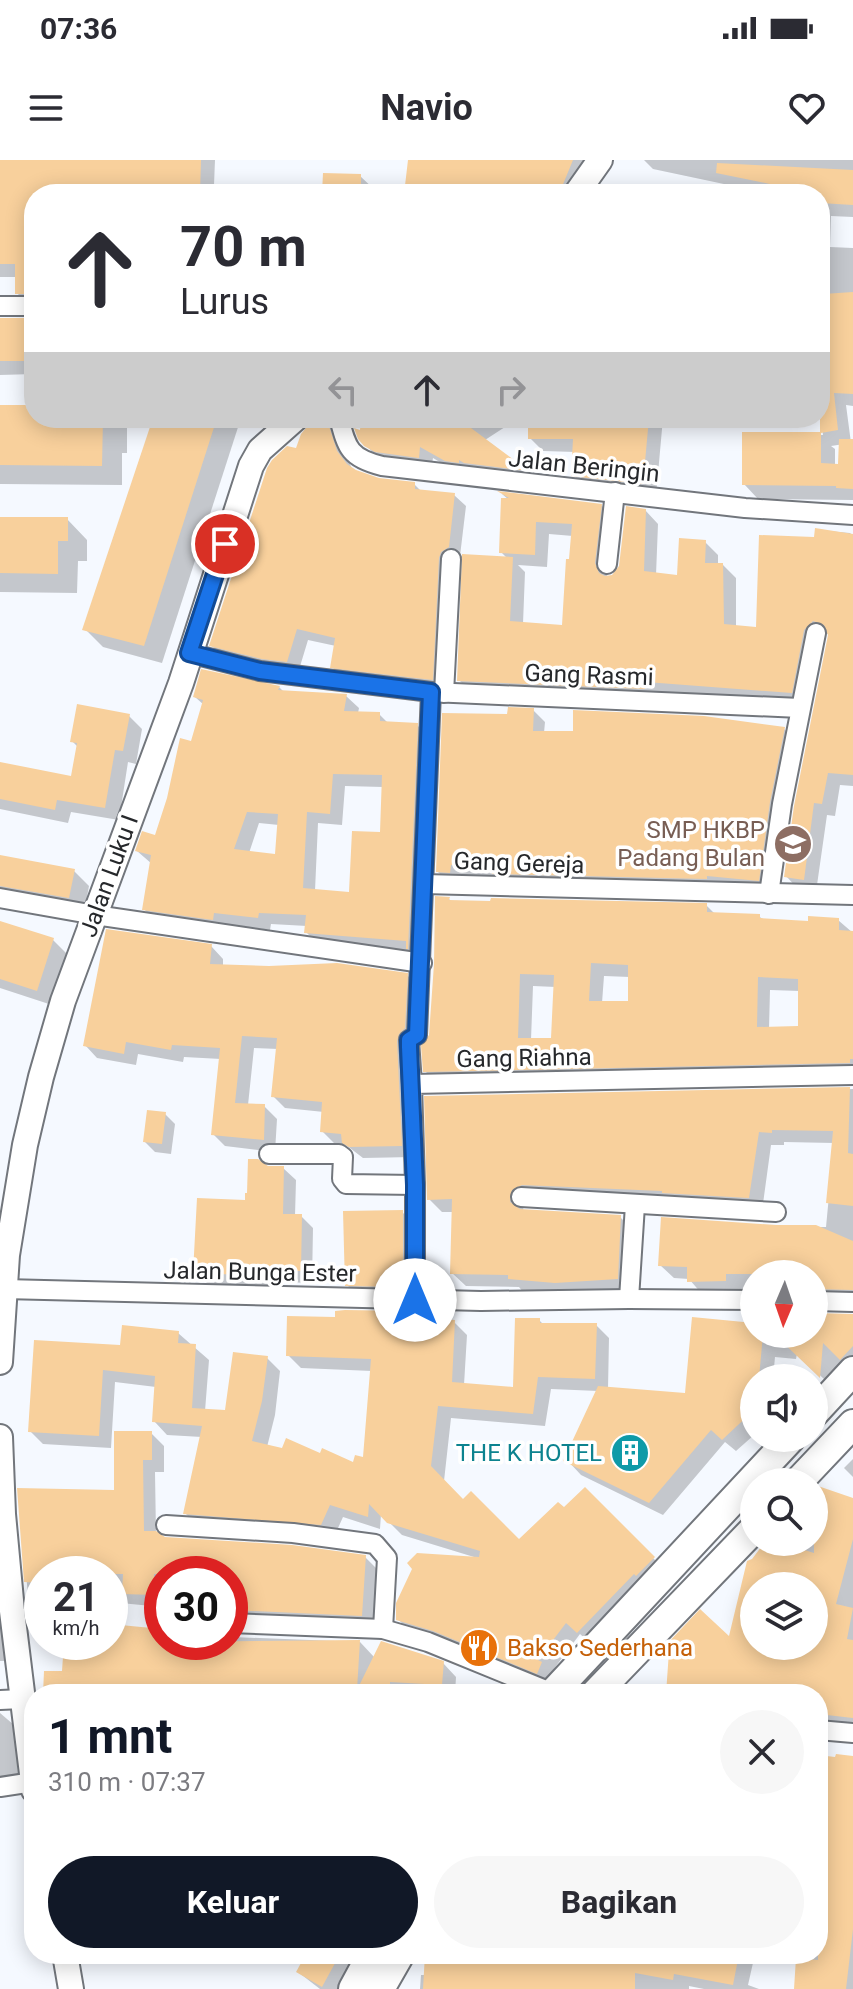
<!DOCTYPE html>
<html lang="id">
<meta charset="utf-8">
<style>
body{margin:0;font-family:Roboto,sans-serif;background:#f7f7f7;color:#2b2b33;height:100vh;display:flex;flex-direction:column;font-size:30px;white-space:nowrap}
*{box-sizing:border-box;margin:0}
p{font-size:26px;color:#7c7c81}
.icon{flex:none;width:44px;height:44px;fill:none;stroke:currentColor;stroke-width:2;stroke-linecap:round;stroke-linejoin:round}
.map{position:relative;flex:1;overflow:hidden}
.drawer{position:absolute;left:24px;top:1524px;width:804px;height:280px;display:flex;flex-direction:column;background:#fff;border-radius:32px;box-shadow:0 4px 20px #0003}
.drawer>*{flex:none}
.guide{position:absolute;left:24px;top:24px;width:806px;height:244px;border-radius:32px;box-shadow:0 4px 20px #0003;background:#fff;color:#2b2b33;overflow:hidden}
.needle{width:52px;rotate:182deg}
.fabs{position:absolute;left:740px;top:1100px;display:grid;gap:16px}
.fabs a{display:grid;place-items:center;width:88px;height:88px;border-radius:50%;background:#fff;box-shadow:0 4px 20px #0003;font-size:40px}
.speed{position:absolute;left:24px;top:1396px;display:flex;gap:16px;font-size:40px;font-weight:700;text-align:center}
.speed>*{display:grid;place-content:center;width:104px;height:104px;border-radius:50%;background:#fff;box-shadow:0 4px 20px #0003;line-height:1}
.speed small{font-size:20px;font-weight:400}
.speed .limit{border:12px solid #d22;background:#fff;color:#111}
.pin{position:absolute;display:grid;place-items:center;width:68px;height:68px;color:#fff;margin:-34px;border:4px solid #fff;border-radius:50%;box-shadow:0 2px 8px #0007}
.me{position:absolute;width:88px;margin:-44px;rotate:0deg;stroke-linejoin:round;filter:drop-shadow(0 0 6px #0008)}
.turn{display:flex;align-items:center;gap:28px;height:168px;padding:0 24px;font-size:36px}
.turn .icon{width:104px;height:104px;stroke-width:2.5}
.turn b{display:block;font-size:56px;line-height:68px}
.lanes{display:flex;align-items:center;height:76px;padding:0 24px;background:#0003;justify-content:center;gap:40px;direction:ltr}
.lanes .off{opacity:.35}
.round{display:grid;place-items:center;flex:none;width:84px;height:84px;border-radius:42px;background:#f7f7f7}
.head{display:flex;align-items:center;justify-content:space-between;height:136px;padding:0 24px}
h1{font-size:48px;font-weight:700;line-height:60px;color:#111827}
.button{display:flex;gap:16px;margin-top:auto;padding:16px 24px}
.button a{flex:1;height:92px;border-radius:48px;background:#111827;color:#fff;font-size:32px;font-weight:700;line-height:92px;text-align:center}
.button a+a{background:#f7f7f7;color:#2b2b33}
.status{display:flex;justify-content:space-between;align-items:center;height:56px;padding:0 40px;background:#fff;direction:ltr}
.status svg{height:22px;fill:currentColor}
header{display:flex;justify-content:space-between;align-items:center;height:104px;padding:0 24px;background:#fff;font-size:36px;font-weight:700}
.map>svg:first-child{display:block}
</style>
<div class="status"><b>07:36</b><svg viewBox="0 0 49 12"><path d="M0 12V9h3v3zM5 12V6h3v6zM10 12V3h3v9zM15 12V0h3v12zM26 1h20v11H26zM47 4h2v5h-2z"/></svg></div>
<header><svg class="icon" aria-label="menu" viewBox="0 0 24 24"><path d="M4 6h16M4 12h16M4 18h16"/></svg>Navio<svg class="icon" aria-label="heart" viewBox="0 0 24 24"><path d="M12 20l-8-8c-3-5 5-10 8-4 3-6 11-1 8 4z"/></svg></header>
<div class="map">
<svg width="853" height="1829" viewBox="0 0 853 1829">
<rect width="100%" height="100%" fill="#f5f9ff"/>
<g fill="#0003" fill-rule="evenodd">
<polygon points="0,0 215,0 214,25 223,34 34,34 34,147 30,147 17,133 17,117 0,117"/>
<polygon points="410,0 591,0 577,34 324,34 360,16 375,30 406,31"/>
<polygon points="644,0 853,0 853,57 831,56 830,87 853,88 853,246 846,245 851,283 831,286 835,289 835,306 853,318 853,340 758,339 744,324 744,274 823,275 820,248 820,34 771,34 653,9"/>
<polygon points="0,160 34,160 34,214 0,215"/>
<polygon points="0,247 34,247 34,258 117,258 127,268 127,293 122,293 122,325 0,324"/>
<polygon points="155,258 241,258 162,503 103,487 85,469"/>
<path d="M312 258 326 262 338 274 352 309 378 320 414 324 422 332 454 335 466 346 460 396 508 399 501 392 509 340 502 334 601 345 614 358 607 417 614 416 621 407 645 350 658 364 656 415 679 418 705 382 718 395V405H723L736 418V467L758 469 816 379 817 370 850 373 853 376V626L840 625 835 656 827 655 816 732 799 730 786 716 830 474H825L804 545 472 533 459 520 464 397 452 403 443 530 344 518 332 507 336 486 308 480 298 513 222 496 211 485 312 264ZM549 374 573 376 564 467 523 464 525 412 518 405 547 407Z"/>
<polygon points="359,258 519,258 485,280 534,321 460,314 433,298 431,310 377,296 362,282 370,275"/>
<polygon points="530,258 663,258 656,336 587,328 573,315 575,292 543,291 530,278"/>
<polygon points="0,359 67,359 87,380 87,401 78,401 77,433 0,432"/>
<path d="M279 527 284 532 346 536 359 548 358 553 379 554 388 563 417 565 429 577 413 792 319 785 307 773V766L271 764 270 770 226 764 225 772 156 762 144 749 152 704 137 691 156 677 192 583 204 545 195 537ZM345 626 383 627 382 674 351 734 315 731 318 663 342 665ZM259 663 279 665 277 696 249 693Z"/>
<polygon points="533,550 545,562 544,573 784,569 796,580 770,731 505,724 498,717 462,716 449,723 438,712 509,556"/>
<polygon points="129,556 142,569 136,604 128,602 119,660 71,652 68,663 0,649 0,604 73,619 78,587 72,581"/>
<polygon points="0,697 74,711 89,726 84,753 0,738"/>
<path d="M449 739 452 742 706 745 715 754 759 756 763 760 810 763 838 760 853 773V916L438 924 425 911ZM604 816 630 817V843H602ZM533 826 556 827 553 879 531 880ZM770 830 800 831V868L769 869Z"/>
<polygon points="0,763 53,780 68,795 52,845 0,828"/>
<polygon points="211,786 223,799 223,807 407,815 419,828 413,997 363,998 346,985 335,984 322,971 324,952 285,948 273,936 278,889 254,888 248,945 264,946 277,959 275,992 225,986 213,974 221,899 184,897 183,902 138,894 136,905 97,898 85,885"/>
<polygon points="853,929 853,1142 822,1142 814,1155 853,1156 853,1211 824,1219 797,1194 796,1199 775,1197 773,1218 754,1218 754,1275 736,1291 725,1282 663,1355 581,1315 568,1301 598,1231 551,1229 545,1266 451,1258 444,1321 463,1341 519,1382 564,1350 585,1330 667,1412 591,1484 580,1474 550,1514 554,1517 550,1525 411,1473 398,1459 474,1397 402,1375 381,1354 380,1369 343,1357 334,1377 198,1366 185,1353 202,1277 167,1275 154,1261 156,1227 115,1222 111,1288 43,1284 30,1271 122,1188 178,1173 209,1200 205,1251 227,1252 267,1198 280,1211 275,1255 267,1287 321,1296 354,1305 364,1300 372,1211 301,1208 288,1195 337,1159 408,1153 414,1160 454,1162 467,1175 464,1225 515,1229 539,1160 544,1165 596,1165 609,1178 608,1229 687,1235 754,1165 754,1174 814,1174 814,1114 754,1114 754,1134 702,1134 689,1119 674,1118 660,1105 776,1067 826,1067 834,983 784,982 784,985 771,985 762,1051 524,1043 523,1051 620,1057 633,1070 631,1132 523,1132 519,1127 466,1126 452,1113 453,1052 442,1052 429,1039 426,938"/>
<polygon points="165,954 175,964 171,994 155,992 145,982"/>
<polygon points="268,1008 283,1008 296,1020 295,1056 301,1056 313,1068 312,1123 280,1122 280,1127 208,1124 196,1112 247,1043"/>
<polygon points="402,1052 418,1067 418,1142 362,1140 347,1125"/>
<polygon points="151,1273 164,1286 164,1312 155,1312 156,1374 165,1379 365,1397 378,1410 374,1469 232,1471 232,1477 360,1482 375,1498 443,1503 456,1517 455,1534 45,1534 64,1513 66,1482 110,1482 110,1465 162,1471 162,1482 230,1482 230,1414 162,1414 162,1447 110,1442 110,1414 42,1414 42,1461 29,1448 19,1330 116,1332"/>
<polygon points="853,1299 853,1317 844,1308"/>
<path d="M814 1333 853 1340V1570L818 1565V1534H668L730 1480 767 1382 793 1388 795 1382H814ZM754 1426H814V1486H754Z"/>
<polygon points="0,1382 12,1501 0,1501"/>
<polygon points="498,1526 518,1534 491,1534"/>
<polygon points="0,1553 14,1565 19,1625 0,1630"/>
<polygon points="818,1597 853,1598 853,1829 796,1829 798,1794 818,1794"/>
<polygon points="308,1794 359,1794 339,1829 320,1829 298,1812"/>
<polygon points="427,1794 755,1794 748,1825 759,1829 704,1829 689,1826 689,1829 420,1829 421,1815 426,1815"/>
</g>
<g fill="#f8d09c" fill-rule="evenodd">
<polygon points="0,0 201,0 200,34 34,34 34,134 15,134 15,104 0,104"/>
<polygon points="408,0 573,0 559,34 546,28 544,34 404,34"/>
<polygon points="717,3 853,10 853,45 820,43 820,34 769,34 770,24 716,13"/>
<polygon points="323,13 361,14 361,34 322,34"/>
<polygon points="853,132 853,234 834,233 838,270 821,273 821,303 838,304 839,279 853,279 853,329 836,328 836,326 742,325 742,272 820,272 820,176 825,176 823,134"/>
<rect x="0" y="158" width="34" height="43"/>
<polygon points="0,245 34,245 34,258 103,258 102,306 0,305"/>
<polygon points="153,258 217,258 144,486 82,470"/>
<polygon points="311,258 327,260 337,291 347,304 356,310 379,318 415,322 415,329 455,333 449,387 441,392 439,398 433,520 330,508 335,478 297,469 287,502 262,499 209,486 267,308 272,300 287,286 296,288 301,274 310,263"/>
<polygon points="361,258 424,262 421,258 486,258 471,268 522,306 521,310 464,303 459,300 459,303 445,301 420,287 419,298 375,292 364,286 358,279 354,268 360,270"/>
<polygon points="528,258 649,258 643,324 571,316 573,279 528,279"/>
<polygon points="497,331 602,344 595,403 599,413 605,416 612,415 619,406 626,346 646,349 644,411 677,415 679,378 706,380 705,403 723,403 724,464 756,467 759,375 814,377 815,368 853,374 853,615 828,613 822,644 814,643 804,720 784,717 794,646 828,475 824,465 813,461 804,470 792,533 646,522 645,529 457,521 462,394 513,397 510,461 562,465 566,399 569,399 572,364 536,362 535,395 499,393 501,338 509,338"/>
<polygon points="0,357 68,357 68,381 58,381 58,414 0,413"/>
<path d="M201 509 280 526 278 530 347 534 344 551 380 552V561L418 563 408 789H406V781L304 773 306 755 259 753 258 758 214 753 213 760 142 750 151 695 135 691 142 671 155 675 167 638 180 578 191 581 203 540 193 537ZM333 614 382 615 380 672 352 671 349 732 303 728 307 652 330 654ZM247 652 278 654 275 694 234 689Z"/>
<polygon points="77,544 130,554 123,591 115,590 105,648 57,640 55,650 0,639 0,602 71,616 77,583 70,582"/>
<polygon points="508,547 534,548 533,571 573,571 573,550 704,556 785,567 770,642 759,721 707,716 707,719 492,714 492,706 451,705 450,713 436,712 442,553 507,554"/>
<polygon points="0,695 75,709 69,738 0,726"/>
<path d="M435 736 450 737 449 740 490 741 491 738 707 743V752L760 754V758L808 761V756L839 758V770L853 771V899H850V903L423 912 421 886 429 875 434 804ZM591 803 628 805V841H589ZM520 814 554 815 551 878H518ZM758 817 798 819V866L757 867Z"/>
<polygon points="0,761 54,778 37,831 0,819"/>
<polygon points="106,769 212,784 210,804 269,806 337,803 408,813 405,868 399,874 397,881 402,986 349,987 342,983 341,974 320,972 322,942 271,937 277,878 242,876 235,943 265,944 264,980 211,975 220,888 172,885 171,890 126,882 124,894 83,886"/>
<polygon points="850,927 848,993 853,994 853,1046 826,1043 833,971 772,970 772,973 759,972 749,1038 662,1033 662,1031 522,1025 512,1030 510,1042 520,1049 621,1055 618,1119 555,1123 508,1119 508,1115 450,1114 452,1039 427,1040 424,936"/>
<polygon points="147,950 166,952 162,984 143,982"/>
<polygon points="248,999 258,999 268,1006 284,1006 283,1054 302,1054 301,1111 269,1111 269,1116 193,1113 197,1038 245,1040 245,1033 247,1033"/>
<polygon points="403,1050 403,1127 345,1126 343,1051"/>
<polygon points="661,1057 776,1065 816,1065 853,1081 853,1130 814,1129 814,1114 726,1114 726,1121 687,1122 687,1107 658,1106"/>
<polygon points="345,1150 408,1151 409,1157 455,1160 452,1222 513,1227 515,1158 540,1158 540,1163 597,1163 595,1219 538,1217 533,1254 438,1246 431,1306 463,1339 471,1331 519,1379 558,1342 564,1347 585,1327 655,1397 636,1416 634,1414 577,1473 566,1463 538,1500 542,1502 537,1514 433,1471 396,1460 396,1443 412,1409 407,1403 417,1393 479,1397 480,1391 387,1363 369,1344 368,1357 330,1345 321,1365 183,1354 202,1266 152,1262 155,1216 103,1210 99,1276 28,1272 34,1180 120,1185 122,1165 179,1171 178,1183 196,1184 192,1248 225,1250 233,1192 268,1196 262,1241 252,1281 282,1288 286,1278 320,1293 322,1288 353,1302 355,1295 363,1297 371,1199 286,1196 287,1156 335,1157 335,1151"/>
<polygon points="814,1153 853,1154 853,1186 840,1200 823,1183 820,1218 774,1174 814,1174"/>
<polygon points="692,1157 754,1163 754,1174 763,1174 759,1218 754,1218 754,1250 722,1280 711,1270 649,1343 563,1301 598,1226 685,1233"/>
<polygon points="114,1271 152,1271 152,1300 143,1300 144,1371 156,1371 165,1377 292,1385 366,1395 362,1456 230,1450 230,1414 154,1414 154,1435 122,1434 123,1414 42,1414 42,1423 24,1422 17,1328 114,1330"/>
<path d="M818 1326 853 1338V1379L836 1444 853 1448 847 1479 853 1480V1558L818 1554V1534H666L669 1491 665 1486 700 1449 729 1476 747 1401 752 1399 765 1382H779L814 1393V1330ZM754 1426H814V1486H754Z"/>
<polygon points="110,1464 162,1469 162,1482 360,1480 357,1530 381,1481 444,1501 442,1525 390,1522 390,1534 43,1534 44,1511 62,1511 64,1482 110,1482"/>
<polygon points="836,1594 853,1596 853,1769 846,1829 794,1829 796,1798 818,1800 818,1595 835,1597"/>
<polygon points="306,1794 340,1794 322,1827 296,1812"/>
<polygon points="425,1794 739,1794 733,1825 674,1814 673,1820 635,1813 635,1829 423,1829"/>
</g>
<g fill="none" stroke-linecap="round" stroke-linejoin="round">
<defs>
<g id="street">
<polyline points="0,146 34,146"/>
<path d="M339 258C347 288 349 298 382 306L745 348 853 355"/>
<polyline points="607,404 615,332"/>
<polyline points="189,493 260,511 431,532 800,548"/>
<polyline points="444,533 451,399"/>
<polyline points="424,724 853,735"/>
<polyline points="769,734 782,644 816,473"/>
<polyline points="0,738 95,755 422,803"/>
<polyline points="412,924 409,880 417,875 431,532"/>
<polyline points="269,994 339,994 343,997 342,1019 346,1024 415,1025"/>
<polyline points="521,1037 776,1052"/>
<polyline points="4,1129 481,1141 629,1139 754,1140"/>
<polyline points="629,1139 635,1045"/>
<polyline points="415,1140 415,1025 412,924 853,915"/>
<polyline points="814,1141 853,1142"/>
<polyline points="166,1365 293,1373 375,1384 387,1398 383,1469"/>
<polyline points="230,1463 383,1469 428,1482 553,1533"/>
<polyline points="0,1540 22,1539"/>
<polyline points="818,1570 853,1573"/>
<polyline points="0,1627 33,1622"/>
</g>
<g id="secondary">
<polyline points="576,34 600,0"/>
<polyline points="0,1202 7,1095 25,985 41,917 63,841 181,523 251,306 260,290 296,258"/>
<polyline points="0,1277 3,1354 12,1451 34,1630"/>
<polyline points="65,1794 71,1829"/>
</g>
<g id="primary">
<polyline points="814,1253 853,1211"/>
<polyline points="798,1322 853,1264"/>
<polyline points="552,1534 791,1278"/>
<polyline points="595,1534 754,1369"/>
<polyline points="353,1829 372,1794"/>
<polyline points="380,1829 400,1794"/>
</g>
</defs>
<use href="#street" stroke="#72767c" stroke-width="22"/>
<use href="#secondary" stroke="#72767c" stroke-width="28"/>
<use href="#primary" stroke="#72767c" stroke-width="32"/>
<use href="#street" stroke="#fff" stroke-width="18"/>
<use href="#secondary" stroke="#fff" stroke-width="24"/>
<use href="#primary" stroke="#fff" stroke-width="28"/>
</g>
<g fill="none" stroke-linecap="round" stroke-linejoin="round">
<defs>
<polyline id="route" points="225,384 189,493 260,511 431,532 417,875 409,880 409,887 415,1025 415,1140"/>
</defs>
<use href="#route" stroke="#114b97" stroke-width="20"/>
<use href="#route" stroke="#1a73e8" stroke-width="14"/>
</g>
<defs>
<symbol id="school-disc" viewBox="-11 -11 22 22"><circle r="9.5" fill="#8d6e63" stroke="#fff"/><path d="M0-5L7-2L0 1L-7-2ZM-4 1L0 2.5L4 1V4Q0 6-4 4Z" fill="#fff"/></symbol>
<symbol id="building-disc" viewBox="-11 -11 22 22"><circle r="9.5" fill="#0f9aa8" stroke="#fff"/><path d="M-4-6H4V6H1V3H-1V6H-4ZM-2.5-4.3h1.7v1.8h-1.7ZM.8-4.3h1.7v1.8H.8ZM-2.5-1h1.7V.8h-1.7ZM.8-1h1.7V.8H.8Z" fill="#fff"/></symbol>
<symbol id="restaurant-disc" viewBox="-11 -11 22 22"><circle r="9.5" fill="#e8710a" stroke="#fff"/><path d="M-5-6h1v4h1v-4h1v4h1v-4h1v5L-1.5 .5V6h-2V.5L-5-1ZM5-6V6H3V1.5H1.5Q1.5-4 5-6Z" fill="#fff"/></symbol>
</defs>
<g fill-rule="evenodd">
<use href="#school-disc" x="771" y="662" width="44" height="44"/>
<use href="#building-disc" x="608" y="1271" width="44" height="44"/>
<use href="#restaurant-disc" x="457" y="1466" width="44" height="44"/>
</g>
<g text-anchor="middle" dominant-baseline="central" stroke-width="7" stroke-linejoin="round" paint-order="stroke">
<g font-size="24" fill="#26282b" stroke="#fff">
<text transform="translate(584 306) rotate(6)">Jalan Beringin</text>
<text transform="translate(589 515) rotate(2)">Gang Rasmi</text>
<text transform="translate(519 703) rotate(2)">Gang Gereja</text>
<text transform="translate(109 716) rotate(-70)">Jalan Luku I</text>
<text transform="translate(524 898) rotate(-1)">Gang Riahna</text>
<text transform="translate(260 1112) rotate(1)">Jalan Bunga Ester</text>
</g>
<g font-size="24" fill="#785e54" stroke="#fff" text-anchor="end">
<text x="765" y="670">SMP HKBP<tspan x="765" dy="28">Padang Bulan</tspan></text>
</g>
<g font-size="24" fill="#0d838f" stroke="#fff" text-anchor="end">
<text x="602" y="1293">THE K HOTEL</text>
</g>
<g font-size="24" fill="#c56008" stroke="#fff" text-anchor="start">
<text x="507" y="1488">Bakso Sederhana</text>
</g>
</g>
</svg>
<div class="fabs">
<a><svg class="needle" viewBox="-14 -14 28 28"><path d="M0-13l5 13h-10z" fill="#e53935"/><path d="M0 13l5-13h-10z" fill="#7c7c81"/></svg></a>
<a><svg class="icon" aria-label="sound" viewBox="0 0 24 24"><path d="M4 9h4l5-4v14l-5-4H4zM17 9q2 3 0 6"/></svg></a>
<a><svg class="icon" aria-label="search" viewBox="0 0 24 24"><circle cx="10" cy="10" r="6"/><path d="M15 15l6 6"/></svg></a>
<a><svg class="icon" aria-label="layers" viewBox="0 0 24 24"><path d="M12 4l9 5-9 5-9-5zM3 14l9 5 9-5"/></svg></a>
</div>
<div class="speed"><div>21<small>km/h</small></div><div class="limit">30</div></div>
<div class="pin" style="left:225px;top:384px;background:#d93025"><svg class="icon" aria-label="arrive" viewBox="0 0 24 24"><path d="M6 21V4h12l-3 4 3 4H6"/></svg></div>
<svg class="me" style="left:415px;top:1140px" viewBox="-20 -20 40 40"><circle r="19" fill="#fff"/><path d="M0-13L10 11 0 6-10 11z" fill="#1a73e8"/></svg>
<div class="guide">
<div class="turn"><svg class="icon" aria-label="ahead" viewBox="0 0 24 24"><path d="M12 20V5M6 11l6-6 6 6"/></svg><div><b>70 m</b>Lurus</div></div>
<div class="lanes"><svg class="icon off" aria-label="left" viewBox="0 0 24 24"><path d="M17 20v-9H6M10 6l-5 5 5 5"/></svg><svg class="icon" aria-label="ahead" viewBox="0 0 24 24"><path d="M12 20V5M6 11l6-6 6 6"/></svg><svg class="icon off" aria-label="right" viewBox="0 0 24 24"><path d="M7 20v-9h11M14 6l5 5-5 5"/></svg></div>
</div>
<section class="drawer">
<div class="head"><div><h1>1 mnt</h1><p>310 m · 07:37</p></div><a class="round"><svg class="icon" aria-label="close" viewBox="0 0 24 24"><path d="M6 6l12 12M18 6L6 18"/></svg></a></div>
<div class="button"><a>Keluar</a><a>Bagikan</a></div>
</section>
</div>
